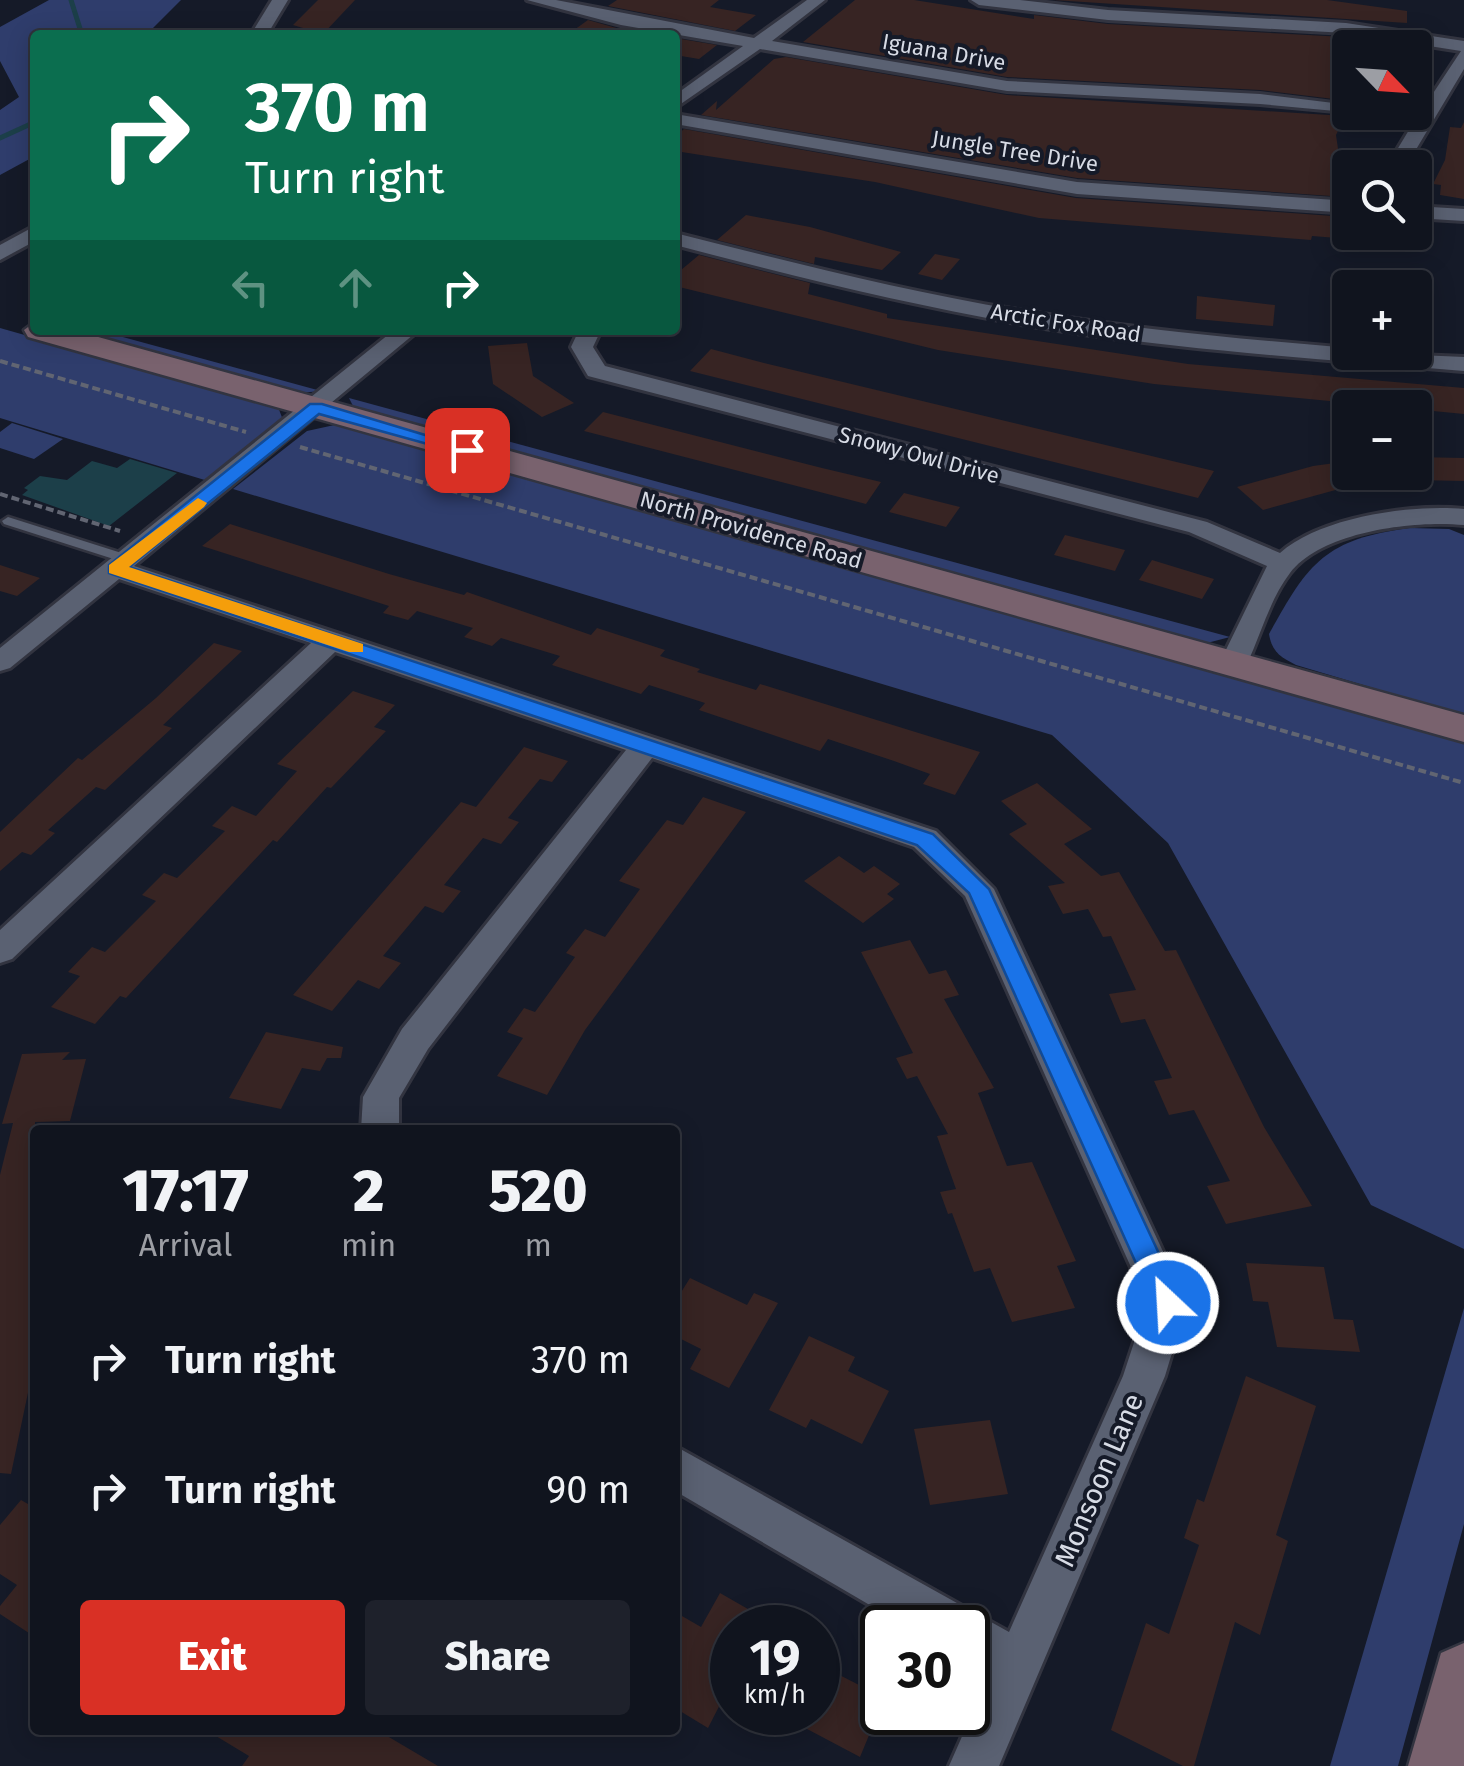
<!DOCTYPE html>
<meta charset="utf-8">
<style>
body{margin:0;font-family:"Fira Sans",sans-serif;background:#1e212b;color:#f1f3f6;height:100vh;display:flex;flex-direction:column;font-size:38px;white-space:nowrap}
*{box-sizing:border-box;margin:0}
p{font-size:32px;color:#9c9ea4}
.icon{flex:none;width:55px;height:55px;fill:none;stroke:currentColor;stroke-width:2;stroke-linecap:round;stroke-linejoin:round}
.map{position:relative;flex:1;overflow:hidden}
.panel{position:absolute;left:30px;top:1125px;width:650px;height:610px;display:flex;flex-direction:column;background:#10141e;border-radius:10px;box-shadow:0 5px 25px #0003,0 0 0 2px #30333c}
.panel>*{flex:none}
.guide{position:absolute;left:30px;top:30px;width:650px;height:305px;border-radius:10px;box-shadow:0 5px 25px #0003,0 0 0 2px #30333c;background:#0b6e4f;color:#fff;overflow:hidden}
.needle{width:65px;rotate:115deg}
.fabs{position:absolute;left:1332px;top:30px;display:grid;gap:20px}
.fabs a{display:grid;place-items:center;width:100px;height:100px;border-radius:10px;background:#10141e;box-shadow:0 5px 25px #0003,0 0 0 2px #30333c;font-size:50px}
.speed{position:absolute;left:710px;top:1605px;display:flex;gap:20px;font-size:50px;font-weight:700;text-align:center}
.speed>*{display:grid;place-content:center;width:130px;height:130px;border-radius:50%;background:#10141e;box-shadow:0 5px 25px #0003,0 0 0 2px #30333c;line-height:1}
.speed small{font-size:25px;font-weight:400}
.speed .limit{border:5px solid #111;border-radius:15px;background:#fff;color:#111}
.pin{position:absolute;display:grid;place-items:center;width:85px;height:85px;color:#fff;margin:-42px;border-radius:20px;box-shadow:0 5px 15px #0006}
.me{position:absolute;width:110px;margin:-55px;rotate:335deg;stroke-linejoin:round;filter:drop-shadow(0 0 8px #0008)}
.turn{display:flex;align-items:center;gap:35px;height:210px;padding:0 50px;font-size:45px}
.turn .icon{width:130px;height:130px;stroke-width:2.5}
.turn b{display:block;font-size:70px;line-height:85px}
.lanes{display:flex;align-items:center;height:95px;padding:0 50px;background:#0003;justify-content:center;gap:50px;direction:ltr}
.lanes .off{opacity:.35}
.eta{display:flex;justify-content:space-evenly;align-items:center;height:170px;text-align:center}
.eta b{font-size:60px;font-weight:800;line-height:70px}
.cta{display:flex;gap:20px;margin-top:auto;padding:20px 50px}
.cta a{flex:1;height:115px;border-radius:10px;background:#d93025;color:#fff;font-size:40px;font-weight:800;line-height:115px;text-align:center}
.cta a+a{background:#1e212b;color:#f1f3f6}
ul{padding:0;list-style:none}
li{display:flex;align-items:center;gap:30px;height:130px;padding:0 50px}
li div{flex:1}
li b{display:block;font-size:38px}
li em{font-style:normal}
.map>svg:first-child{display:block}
</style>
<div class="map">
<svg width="1464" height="1766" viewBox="0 0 1464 1766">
<rect width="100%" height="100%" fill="#151a28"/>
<g fill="#2f3d6c">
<polygon points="49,0 181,0 146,35 35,35 35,156 0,175 0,110 19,97 0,61 0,27"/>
<polygon points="0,328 278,407 283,420 208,481 0,418"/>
<polygon points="67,330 97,330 321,391 299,393"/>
<polygon points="349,398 1230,637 1207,643 1182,640 354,408"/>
<polygon points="12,423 63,439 34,459 0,448 0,432"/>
<polygon points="339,424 1464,739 1464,1249 1371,1205 1168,843 1052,735 233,489 307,431"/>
<path d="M1410 528 1449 529 1464 535V715L1296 665C1280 657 1272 652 1269 634 1308 563 1325 539 1410 528Z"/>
<polygon points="1464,1308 1464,1524 1398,1766 1330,1766"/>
</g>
<polygon fill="#1c3f49" points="130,459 177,473 109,526 22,495 28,490 24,488 40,476 67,480 92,461 117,468"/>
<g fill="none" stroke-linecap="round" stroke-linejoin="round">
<g stroke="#1c3f49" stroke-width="5">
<polyline points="71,0 82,35"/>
<polyline points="0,138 35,122"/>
</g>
</g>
<g fill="#372423">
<polygon points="318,0 355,0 323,34 293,25"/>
<polygon points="617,0 719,0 710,7 756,15 735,31 608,6"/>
<polygon points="855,0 914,0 1034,19 1034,15 1108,24 1345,37 1350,40 1350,101 1260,90 1007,77 803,42"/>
<polygon points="1053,0 1327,0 1407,11 1407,23"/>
<polygon points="588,20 620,29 657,35 567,35"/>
<polygon points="675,38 717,45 699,59 675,55"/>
<polygon points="786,57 1007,95 1345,116 1336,135 1345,197 1077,178 701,115 717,101 716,110 774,59"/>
<polygon points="1464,122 1464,199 1440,195 1441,185 1433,184 1445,160 1450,127 1461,128"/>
<polygon points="684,129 1076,198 1347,217 1350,239 1312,236 1311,240 1039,218 875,182 675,151 675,137"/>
<polygon points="746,215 810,227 901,252 882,270 815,257 814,264 717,240"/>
<polygon points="935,254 960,259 942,280 918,274"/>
<polygon points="699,255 810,283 808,294 887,314 887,318 1188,364 1464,388 1464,414 1154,384 938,350 675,286 675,275"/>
<polygon points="1197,296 1275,305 1273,326 1196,319"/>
<polygon points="527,343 533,376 574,403 542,417 493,384 488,346"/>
<polygon points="711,349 764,363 1214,471 1198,498 690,371"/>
<polygon points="603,412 822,468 881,482 866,504 584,431"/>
<polygon points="1415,457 1464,458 1464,481 1415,480"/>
<polygon points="1350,461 1350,486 1263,510 1237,487 1313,466"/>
<polygon points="904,493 960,507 946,527 889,512"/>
<polygon points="230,524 389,574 464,595 467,592 591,635 597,628 665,650 660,656 700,669 697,672 756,690 760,684 980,752 955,795 923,784 930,774 894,761 828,739 820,751 699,710 705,703 649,685 641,694 552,665 560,656 501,638 492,646 464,637 473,628 417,611 408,620 383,613 389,606 202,546"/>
<polygon points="1065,535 1125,550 1115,571 1054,555"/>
<polygon points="1152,560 1214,579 1202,599 1139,580"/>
<polygon points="0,565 40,578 17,596 0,591"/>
<polygon points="214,643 242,651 163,725 172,728 105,790 96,787 48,830 55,833 31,855 22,852 0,871 0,832 78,758 82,760 156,698"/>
<polygon points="353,691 395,705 374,727 386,731 331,788 327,787 277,842 273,840 126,998 120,996 95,1024 51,1007 80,976 68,972 92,947 105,952 156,901 142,895 164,873 177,878 225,831 212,826 232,806 256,816 297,771 277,764"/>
<polygon points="524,747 568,761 552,782 540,779 508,818 519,822 501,844 483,838 444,885 461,891 443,913 425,906 383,956 401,963 379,989 358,980 332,1011 293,995 461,802 476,807"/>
<polygon points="1037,783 1092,829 1064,844 1101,876 1119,872 1165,951 1176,950 1264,1127 1312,1206 1226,1224 1207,1186 1230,1181 1194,1110 1169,1115 1154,1081 1172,1078 1145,1019 1121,1023 1109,994 1136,990 1111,936 1103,937 1088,909 1063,914 1048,886 1065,883 1009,834 1027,824 1001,801"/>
<polygon points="703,797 746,812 585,1030 547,1095 497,1076 523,1038 507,1032 524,1008 535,1012 575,957 566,953 585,929 605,937 640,889 619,881 667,820 683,825"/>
<polygon points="839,856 864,873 874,866 900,884 887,894 894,899 863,923 804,881"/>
<polygon points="910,940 929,974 946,970 959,995 944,999 994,1088 978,1093 1007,1166 1032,1162 1076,1261 1057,1266 1075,1308 1012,1322 990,1268 974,1272 952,1213 948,1214 940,1192 956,1189 937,1136 948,1134 917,1076 907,1079 896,1058 913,1053 861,952"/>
<polygon points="266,1032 343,1047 341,1058 327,1058 320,1071 302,1068 281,1109 229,1098"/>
<polygon points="70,1052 62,1060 86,1059 70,1121 35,1122 35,1359 11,1474 0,1473 0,1175 13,1123 2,1124 22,1054"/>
<polygon points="1246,1263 1324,1267 1334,1319 1353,1320 1360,1352 1277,1347 1268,1302 1253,1301"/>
<polygon points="690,1278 747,1305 754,1293 778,1303 729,1388 690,1369 701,1349 675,1336 675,1302"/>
<polygon points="809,1336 855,1357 848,1371 889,1391 862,1444 811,1419 806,1428 769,1410"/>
<polygon points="1246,1376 1316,1406 1276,1535 1288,1541 1260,1635 1235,1622 1194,1766 1183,1766 1111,1730 1146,1623 1169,1634 1199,1545 1184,1538 1197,1499 1204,1502"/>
<polygon points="990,1420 1008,1494 930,1505 914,1429"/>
<polygon points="21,1500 35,1508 35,1637 0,1614 0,1606 17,1585 0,1574 0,1525"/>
<polygon points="720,1593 781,1628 732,1628 732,1681 708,1728 675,1708 675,1612 701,1627"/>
<polygon points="818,1664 859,1685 864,1673 882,1683 882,1704 860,1757 775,1712 818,1712"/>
<polygon points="206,1730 377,1730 438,1766 242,1766 249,1756"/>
</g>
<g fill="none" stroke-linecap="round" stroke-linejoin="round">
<defs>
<polygon id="lane" points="8,517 131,556 133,559 127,563 123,562 4,524 2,521"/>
<g id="street">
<polygon points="272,0 288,0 270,30 275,35 256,35 253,31"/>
<polygon points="527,0 556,0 754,38 807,0 825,0 772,41 1007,81 1260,94 1350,105 1350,112 1418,116 1461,51 1346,33 1108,20 979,5 971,0 1020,0 1108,10 1346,23 1464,41 1464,69 1405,168 1386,168 1412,125 1357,113 1260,104 1007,91 760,49 675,108 675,95 743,46 621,25"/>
<polygon points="675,114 1077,182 1350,201 1350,213 1077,194 675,124"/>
<polygon points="1415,206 1464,209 1464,221 1415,218"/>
<polygon points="35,226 35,241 0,260 0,245"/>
<path d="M675 233C791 262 906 292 1024 311 1132 329 1241 339 1350 348V352L1464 357V371C1335 360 1205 352 1077 333 941 313 808 280 675 245Z"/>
<polygon points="394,330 419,330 134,566 936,831 994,889 1187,1303 1165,1376 999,1766 949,1766 990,1673 968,1660 968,1628 909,1628 675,1491 675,1446 1009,1632 1123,1376 1147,1303 965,896 914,847 652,758 428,1049 399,1098 399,1130 361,1130 363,1097 402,1029 626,750 335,652 12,959 0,963 0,930 311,643 119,579 10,668 0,671 0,648"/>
<path d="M579 330H601L593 347 605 366 1207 522 1280 553C1320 517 1412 504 1464 509V525C1415 520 1322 531 1290 573 1270 599 1261 634 1247 664L1243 670H1223L1219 664 1267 566 1189 532 588 376 571 347Z"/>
</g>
<g id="secondary">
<polygon points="35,322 35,330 73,330 1464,715 1464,742 28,337 24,330"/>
<polygon points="1464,1643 1464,1766 1408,1766 1441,1653"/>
</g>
</defs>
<use href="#lane" stroke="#323440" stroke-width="5"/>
<use href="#street" stroke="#323440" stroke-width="6"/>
<use href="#secondary" stroke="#323440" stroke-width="5"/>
<g stroke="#616572" stroke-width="4" stroke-dasharray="8 4" stroke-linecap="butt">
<polyline points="0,361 246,432"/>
<polyline points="300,447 1464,783"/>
<polyline points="0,494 120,531"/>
</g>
<use href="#lane" fill="#5a6172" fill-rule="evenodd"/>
<use href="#street" fill="#5a6172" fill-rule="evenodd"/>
<use href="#secondary" fill="#79626e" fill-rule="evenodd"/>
</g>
<polygon fill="#1a73e8" stroke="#114b97" stroke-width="2.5" points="310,404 322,404 475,450 467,455 319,414 129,567 933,834 989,889 1182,1303 1177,1312 1168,1315 1158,1312 969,893 917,845 109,573 109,565"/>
<polygon fill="#f59e0b" points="198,498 207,503 204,507 129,567 363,644 363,652 349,652 109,573 109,565"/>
<g text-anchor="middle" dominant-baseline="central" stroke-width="8" stroke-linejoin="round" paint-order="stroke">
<g font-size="22" fill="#d7dbe5" stroke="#151a28">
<text transform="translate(944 52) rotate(10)">Iguana Drive</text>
<text transform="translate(1015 151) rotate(9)">Jungle Tree Drive</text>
<text transform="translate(1066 323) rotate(9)">Arctic Fox Road</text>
<text transform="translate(919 455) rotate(15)">Snowy Owl Drive</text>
<text transform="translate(751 530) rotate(16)">North Providence Road</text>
</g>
<g font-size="28" fill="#d7dbe5" stroke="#151a28">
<text transform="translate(1099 1480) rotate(-67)">Monsoon Lane</text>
</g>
</g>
</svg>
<div class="fabs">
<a><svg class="needle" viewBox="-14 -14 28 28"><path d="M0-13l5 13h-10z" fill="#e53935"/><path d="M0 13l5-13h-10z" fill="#9c9ea4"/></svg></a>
<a><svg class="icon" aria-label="search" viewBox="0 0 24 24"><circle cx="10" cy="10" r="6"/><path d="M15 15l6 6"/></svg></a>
<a>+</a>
<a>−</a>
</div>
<div class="speed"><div>19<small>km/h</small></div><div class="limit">30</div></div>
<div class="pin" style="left:467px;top:450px;background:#d93025"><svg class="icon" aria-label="arrive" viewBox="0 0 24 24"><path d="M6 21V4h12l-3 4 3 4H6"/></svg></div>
<svg class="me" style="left:1168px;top:1303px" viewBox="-20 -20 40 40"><circle r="17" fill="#1a73e8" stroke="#fff" stroke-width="3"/><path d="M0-11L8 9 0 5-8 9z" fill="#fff"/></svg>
<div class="guide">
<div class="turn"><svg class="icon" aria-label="right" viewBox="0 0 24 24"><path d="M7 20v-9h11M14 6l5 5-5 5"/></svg><div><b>370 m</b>Turn right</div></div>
<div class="lanes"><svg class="icon off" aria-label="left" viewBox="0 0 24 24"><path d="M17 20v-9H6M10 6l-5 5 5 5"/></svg><svg class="icon off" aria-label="ahead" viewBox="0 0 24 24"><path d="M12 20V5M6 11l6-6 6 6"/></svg><svg class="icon" aria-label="right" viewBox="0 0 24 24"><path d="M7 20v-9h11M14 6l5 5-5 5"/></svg></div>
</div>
<section class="panel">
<div class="eta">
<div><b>17:17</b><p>Arrival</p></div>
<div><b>2</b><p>min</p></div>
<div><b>520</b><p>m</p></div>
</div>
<ul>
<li><svg class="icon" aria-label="right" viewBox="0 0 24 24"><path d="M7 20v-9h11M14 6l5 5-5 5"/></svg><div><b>Turn right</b></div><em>370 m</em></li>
<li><svg class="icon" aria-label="right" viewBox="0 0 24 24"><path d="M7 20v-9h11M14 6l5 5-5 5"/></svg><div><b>Turn right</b></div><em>90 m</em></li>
</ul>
<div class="cta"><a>Exit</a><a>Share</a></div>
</section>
</div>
